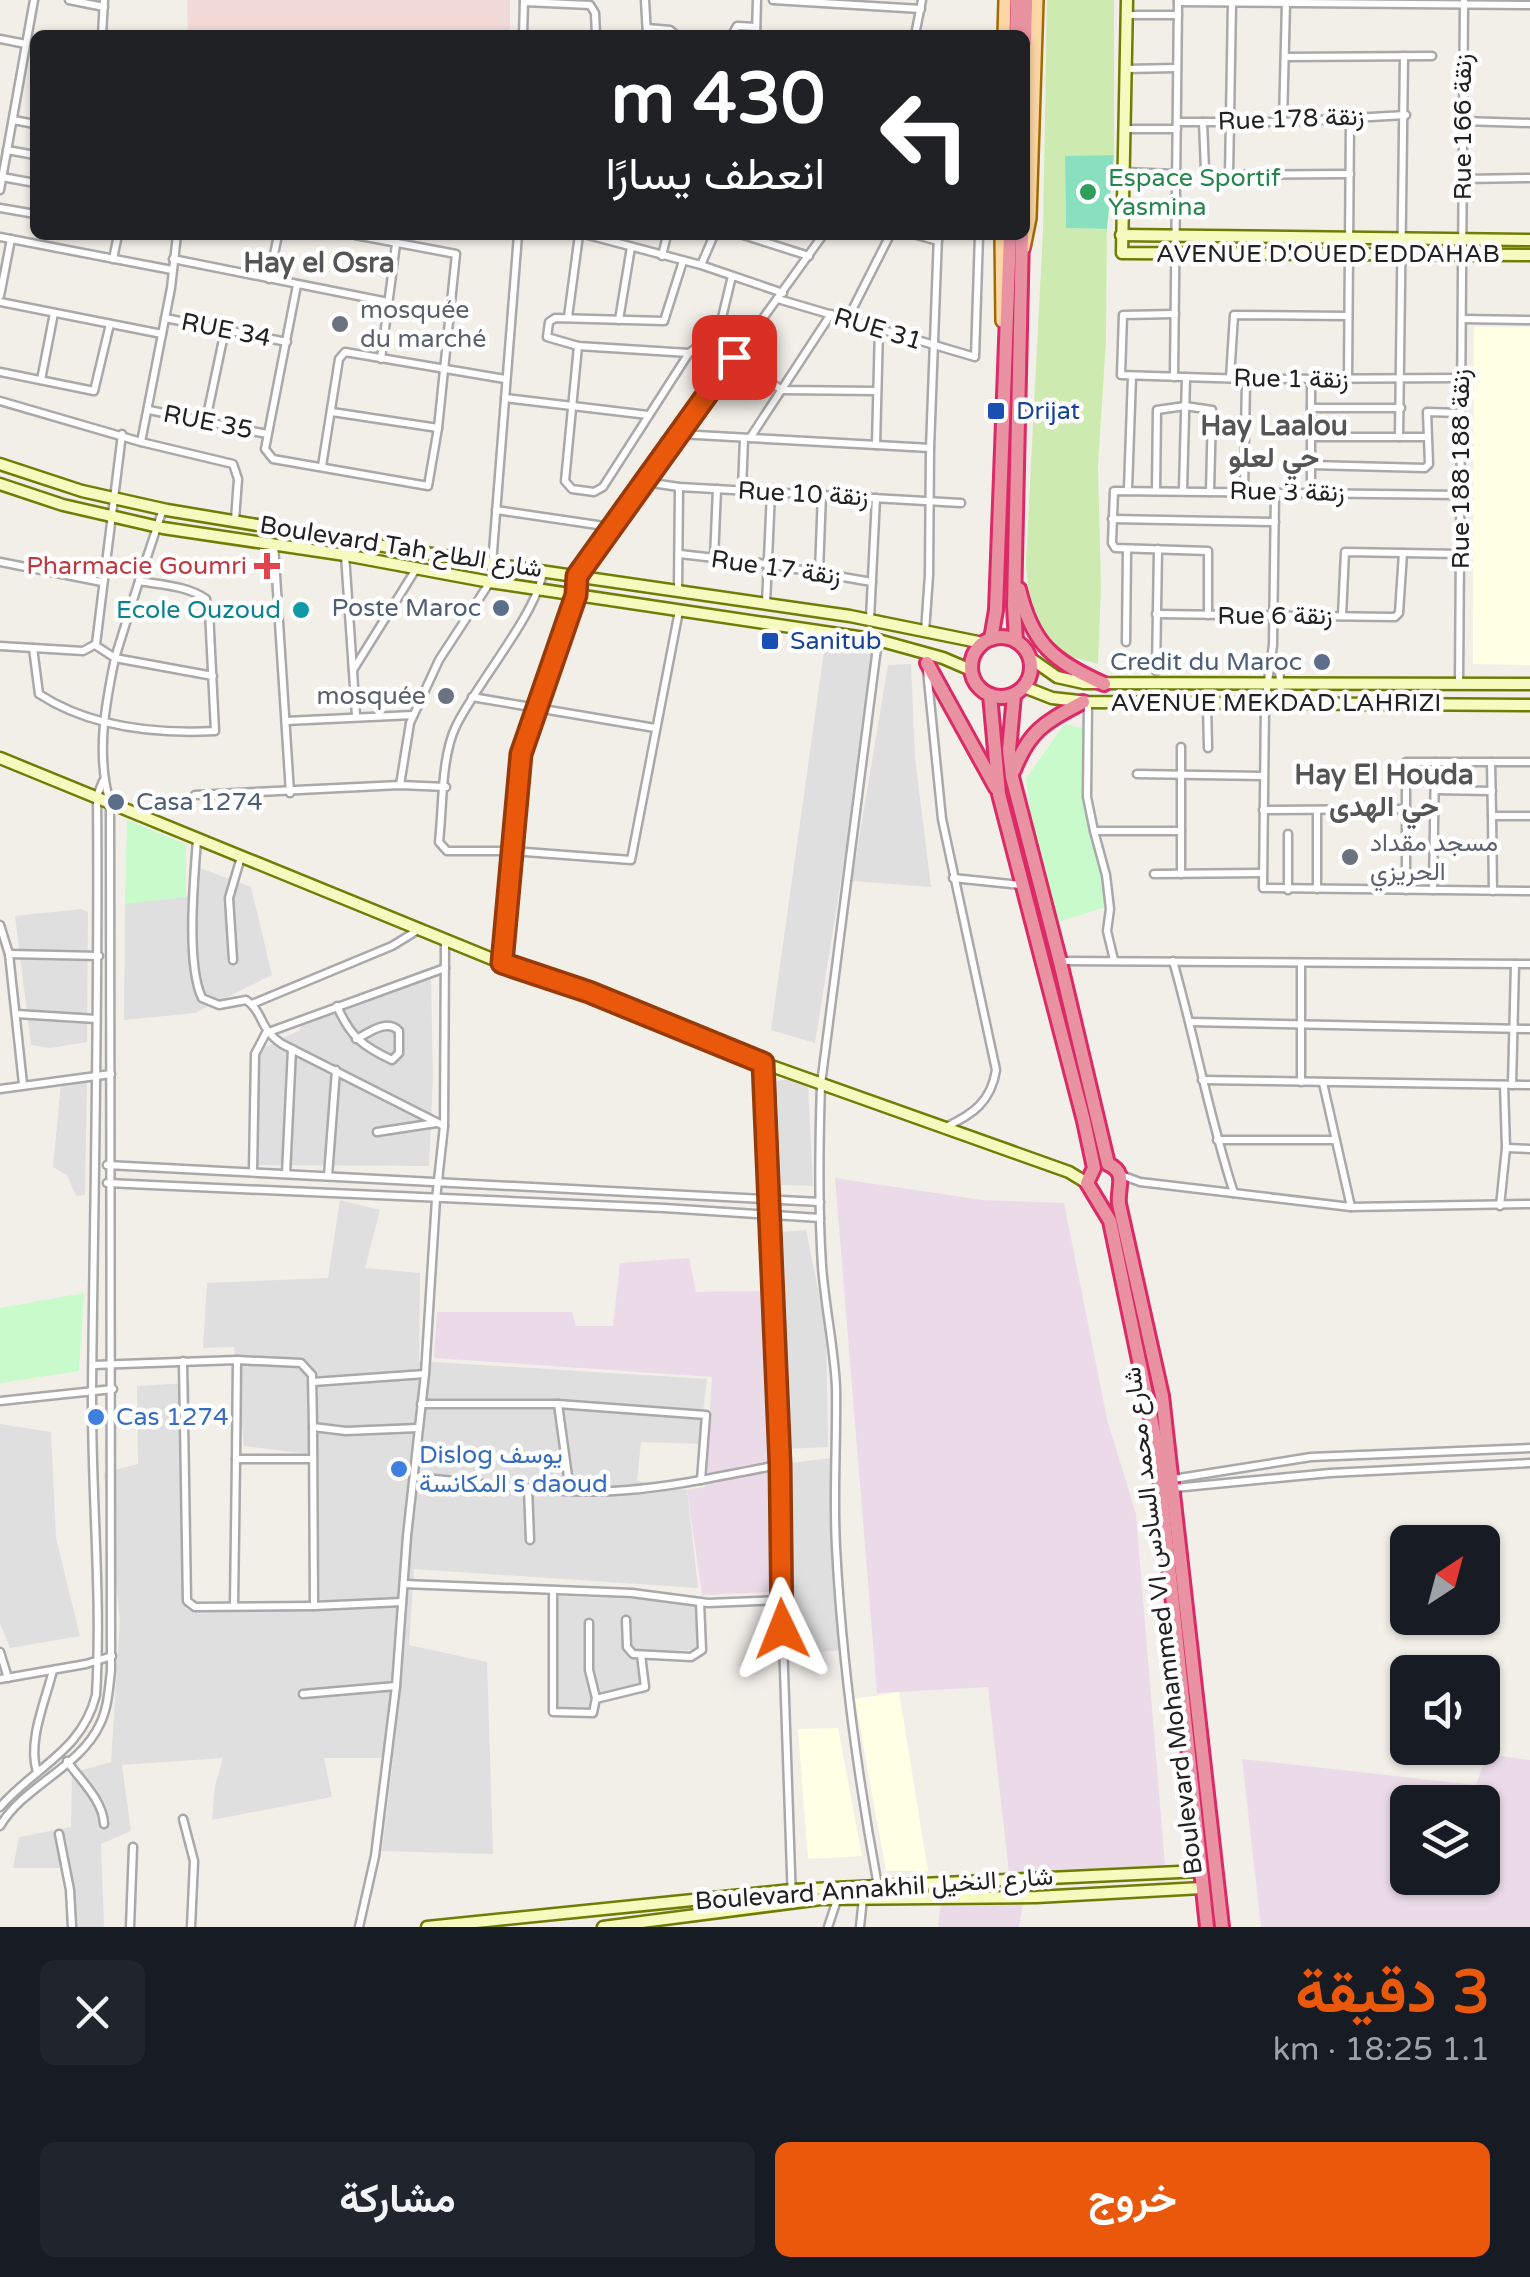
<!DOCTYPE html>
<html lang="ar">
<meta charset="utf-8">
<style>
body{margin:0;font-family:"Varela Round",Vazirmatn,sans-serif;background:#20242c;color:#f1f3f6;direction:rtl;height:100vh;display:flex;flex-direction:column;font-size:38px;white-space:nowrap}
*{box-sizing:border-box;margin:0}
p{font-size:32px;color:#9ea1a6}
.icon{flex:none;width:55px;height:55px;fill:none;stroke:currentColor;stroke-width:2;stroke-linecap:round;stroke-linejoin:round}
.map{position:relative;height:1927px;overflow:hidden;direction:ltr}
.panel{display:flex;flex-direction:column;background:#171b24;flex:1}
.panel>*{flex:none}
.guide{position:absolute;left:30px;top:30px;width:1000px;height:210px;border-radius:15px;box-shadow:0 2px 8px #0004;direction:rtl;background:#202124;color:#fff;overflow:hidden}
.needle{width:65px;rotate:36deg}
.fabs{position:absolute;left:1390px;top:1525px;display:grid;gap:20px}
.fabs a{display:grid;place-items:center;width:110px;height:110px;border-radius:15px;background:#171b24;box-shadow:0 2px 8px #0004;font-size:50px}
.pin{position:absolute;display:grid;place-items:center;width:85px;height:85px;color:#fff;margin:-42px;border-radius:20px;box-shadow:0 5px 15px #0006}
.me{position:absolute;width:110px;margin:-55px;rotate:358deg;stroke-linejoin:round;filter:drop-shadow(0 0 8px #0008)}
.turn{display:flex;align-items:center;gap:35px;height:210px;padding:0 40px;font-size:45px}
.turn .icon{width:130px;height:130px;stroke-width:2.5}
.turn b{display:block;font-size:70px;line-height:85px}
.round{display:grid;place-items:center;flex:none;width:105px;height:105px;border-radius:15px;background:#20242c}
.summary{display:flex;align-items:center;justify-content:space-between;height:170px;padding:0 40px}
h1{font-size:60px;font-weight:700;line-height:75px;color:#ea580c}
.primary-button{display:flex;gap:20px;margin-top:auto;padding:20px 40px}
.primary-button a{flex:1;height:115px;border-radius:15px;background:#ea580c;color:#fff;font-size:40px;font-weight:700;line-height:115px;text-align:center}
.primary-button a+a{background:#20242c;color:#f1f3f6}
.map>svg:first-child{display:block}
</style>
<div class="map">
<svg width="1530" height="1927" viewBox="0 0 1530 1927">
<rect width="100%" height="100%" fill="#f2efe9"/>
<g fill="#e0dfdf">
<polygon points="825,644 877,654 815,1043 771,1030"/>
<polygon points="911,664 915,758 931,887 852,881 888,665"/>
<polygon points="195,866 251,887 272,975 195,1013 124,1020 125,902 193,896"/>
<polygon points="81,909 88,912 87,1042 50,1048 31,1045 15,916"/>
<polygon points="431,976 433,1078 429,1166 253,1165 261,1049 300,1030 301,1025"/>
<polygon points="794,1078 808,1085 813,1186 781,1185 777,1081"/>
<polygon points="87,1080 85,1195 76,1196 67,1175 53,1167 61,1084"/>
<polygon points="340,1200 380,1210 365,1268 420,1273 419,1361 707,1379 699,1444 641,1442 637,1481 687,1490 698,1588 414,1569 409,1645 487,1662 493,1854 382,1851 393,1758 324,1758 332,1797 212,1820 215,1786 223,1758 122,1765 131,1831 101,1844 104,1927 72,1927 64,1868 13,1868 19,1837 71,1827 72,1773 111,1762 120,1620 104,1473 138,1464 137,1386 190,1383 186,1609 310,1602 319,1455 244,1446 234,1347 203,1348 207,1283 328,1278"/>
<polygon points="806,1230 826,1330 828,1447 786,1449 780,1232"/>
<polygon points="0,1424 51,1432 56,1538 80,1636 10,1648 0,1623"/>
<polygon points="831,1458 843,1650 796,1654 790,1463"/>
<polygon points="558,1596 666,1600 698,1607 696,1650 644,1651 646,1694 600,1694 598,1710 557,1708"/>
</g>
<polygon fill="#f2dad9" points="187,0 510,0 510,35 188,35"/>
<g fill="#ebdbe8" fill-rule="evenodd">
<polygon points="835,1178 982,1200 1064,1203 1107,1419 1136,1514 1165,1866 1009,1873 988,1687 877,1693"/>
<polygon points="689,1258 696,1292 764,1291 771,1592 702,1595 687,1490 705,1487 712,1377 434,1358 437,1312 572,1312 576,1326 613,1326 620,1263"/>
<path d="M1487 1754 1530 1760V1927H1261L1242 1759 1476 1785ZM1408 1802H1482V1878H1408Z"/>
<polygon points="941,1903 1023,1903 1019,1927 938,1927"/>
</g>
<g fill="#ffffe5">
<polygon points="1474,327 1530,327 1530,665 1473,664"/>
<polygon points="899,1692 928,1871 886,1871 855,1699"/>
<polygon points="838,1728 862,1856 808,1859 798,1729"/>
</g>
<path fill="#cdebb0" d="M1047 0H1114V155L1065 157 1066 228 1107 229 1106 340 1098 465 1101 588 1098 664C1086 660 1069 658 1058 652 1031 634 1028 592 1026 562L1043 230Z"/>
<g fill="#c8facc">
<polygon points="1064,724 1083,728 1087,798 1112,905 1052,924 1035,854 1026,779"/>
<polygon points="127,820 186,844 186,897 125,904"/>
<polygon points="84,1293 79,1371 0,1383 0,1308"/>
</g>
<polygon fill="#88e0be" points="1114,155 1107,229 1066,228 1065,156"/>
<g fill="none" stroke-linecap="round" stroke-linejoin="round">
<defs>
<g id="street">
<polyline points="69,0 104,7"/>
<polyline points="645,0 647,35"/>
<polyline points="773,0 921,9"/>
<polyline points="524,2 590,5 595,13 596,35"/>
<polyline points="1178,2 1530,5"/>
<polyline points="1127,15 1178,15"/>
<polyline points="647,28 670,30 676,35"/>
<polyline points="102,35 104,0"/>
<polyline points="523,35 524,1"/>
<polyline points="732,35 737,26 756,27"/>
<polyline points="756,35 757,0"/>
<polyline points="915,35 922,0"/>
<polyline points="0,39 26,44"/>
<polyline points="1285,57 1432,56"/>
<polyline points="1125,69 1177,68"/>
<polyline points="13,120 35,124"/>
<polyline points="1463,121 1530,123"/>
<polyline points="1177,122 1283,122 1406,115"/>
<polyline points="1203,122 1205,170 1209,175 1350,174"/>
<polyline points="1283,122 1286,2"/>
<polyline points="1124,129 1177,129"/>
<polyline points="7,150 35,155"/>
<polyline points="1124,172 1176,174"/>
<polyline points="1229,175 1232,2"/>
<polyline points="2,177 35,183"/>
<polyline points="1463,179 1530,178"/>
<polyline points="0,190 34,0"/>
<polyline points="0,208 35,214"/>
<polyline points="588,235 701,265 783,293"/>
<polyline points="743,235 809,256"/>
<polyline points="917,235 938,241"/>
<polyline points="0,237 172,270"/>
<polyline points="662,256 667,235"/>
<polyline points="113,259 118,235"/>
<polyline points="173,259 388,302"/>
<polyline points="683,261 664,321 555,318 549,322 547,337 578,346 689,353"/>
<polyline points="701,265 714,235"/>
<polyline points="269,279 278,235"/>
<polyline points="297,285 265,449 273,459 428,486 438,428 456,254 355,235"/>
<polyline points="0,296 11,239"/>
<polyline points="778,299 975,357 979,235"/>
<polyline points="0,302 162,334"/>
<polyline points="1175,314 1123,315 1121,375 1246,379 1461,378"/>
<polyline points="568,317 579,235"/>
<polyline points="165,318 287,342"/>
<polyline points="848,318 890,235"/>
<polyline points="1462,319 1530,320"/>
<polyline points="619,320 631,247"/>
<polyline points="578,346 565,481 572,489 594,492 603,487 689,353 719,330 732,276"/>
<polyline points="699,347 728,363"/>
<polyline points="733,357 782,390 876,391"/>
<polyline points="381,359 396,244"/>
<polyline points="0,372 94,391 110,324"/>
<polyline points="1174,377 1178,0"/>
<polyline points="1230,378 1234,315 1347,316"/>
<polyline points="1348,379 1350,119"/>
<polyline points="41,380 54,313"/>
<polyline points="505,398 648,415"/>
<polyline points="0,401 141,442 171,288 177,235"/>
<polyline points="1311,408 1401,408"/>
<polyline points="149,410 267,434"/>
<polyline points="332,412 438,428"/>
<polyline points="206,420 225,330"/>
<polyline points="679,434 930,448"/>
<polyline points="1311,437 1427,437"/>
<polyline points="1399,437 1404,56"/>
<polyline points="750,438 831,314"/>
<polyline points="141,442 233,464 238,479 235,520"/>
<polyline points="876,445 879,328"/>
<polyline points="1311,465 1425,468 1429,464 1427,412 1461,413"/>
<polyline points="322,466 339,359 345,352 505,379"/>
<polyline points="645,482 679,487 961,503"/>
<polyline points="1128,489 1132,376"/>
<polyline points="742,490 744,439"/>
<polyline points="1183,490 1186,377"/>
<polyline points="1156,491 1157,410 1185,406 1212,410 1210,492"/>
<polyline points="1244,492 1246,379"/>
<polyline points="1275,492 1273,645 1265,703 1263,888 1530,891"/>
<polyline points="1311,492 1311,379"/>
<polyline points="496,510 611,527"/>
<polyline points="1112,519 1275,522"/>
<polyline points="344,540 356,716"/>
<polyline points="274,544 290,793"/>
<polyline points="680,554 767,564 872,582"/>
<polyline points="714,559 717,489"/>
<polyline points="0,562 102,582"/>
<polyline points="492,564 518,235"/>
<path d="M543 571C538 612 477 683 456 726 441 757 443 807 439 842L447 851H512L631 860 679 611"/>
<polyline points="819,572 822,493"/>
<polyline points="139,581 163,509"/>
<polyline points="678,590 679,487"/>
<polyline points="766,604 771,492"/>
<polyline points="1156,614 1395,617 1399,613 1403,553"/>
<polyline points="1208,615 1208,551 1115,548 1112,543 1114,491 1460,495"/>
<polyline points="1342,616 1345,552 1460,554"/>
<polyline points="870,619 876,498"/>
<polyline points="925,632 929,575 930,448 938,235"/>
<polyline points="1126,642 1127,549"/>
<polyline points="0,646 83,651 96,644 122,434"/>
<path d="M33 648 39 694C91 728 155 734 215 731L209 611 206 599C188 586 162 585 139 581L115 658 213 676"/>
<polyline points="1272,657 1279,669 1282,704"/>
<polyline points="353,670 416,569"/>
<path d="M927 670 942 819 996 1070C991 1102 973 1114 946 1127"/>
<polyline points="1156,671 1158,549"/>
<polyline points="1459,684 1464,0"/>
<polyline points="472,697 655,728"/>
<polyline points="1088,702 1087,797 1094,831 1181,831"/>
<polyline points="1207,704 1208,748"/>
<polyline points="286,721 413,715"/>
<polyline points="1181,747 1181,874"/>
<polyline points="1491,762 1492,816"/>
<polyline points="1137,774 1263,776"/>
<polyline points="400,785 410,723 439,660 490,582"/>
<polyline points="1435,790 1492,791"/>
<polyline points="195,795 400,785 446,787"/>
<polyline points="1263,810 1406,809"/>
<polyline points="1317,810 1317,889"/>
<polyline points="1094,831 1106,875 1110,909 1107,931 1114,960"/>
<polyline points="1288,834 1288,890"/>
<path d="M197 840C194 879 186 964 202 998L219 1005 246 1000C264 1012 258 1028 282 1044L444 1126"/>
<polyline points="1154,874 1262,873"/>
<polyline points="953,878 1021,885"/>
<polyline points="1406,890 1406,762 1530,762"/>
<polyline points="1433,890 1435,762"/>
<polyline points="1493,891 1492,816 1530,816"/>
<polyline points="0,925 9,954 23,1084"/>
<polyline points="9,954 99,956"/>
<polyline points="233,960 229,898 241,857"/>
<polyline points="1062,961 1530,964"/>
<path d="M1173 961C1195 1038 1209 1117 1234 1193"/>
<polyline points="502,963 521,754 575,595 577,576 823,235"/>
<polyline points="1301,964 1301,1082"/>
<polyline points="252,1004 392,946 418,930"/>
<path d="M337 1006C350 1036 362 1046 392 1060L399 1053V1031C387 1018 369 1033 356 1039"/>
<polyline points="17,1014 96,1019"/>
<polyline points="1191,1022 1530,1029"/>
<polyline points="763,1065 792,1901"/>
<polyline points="1202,1080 1530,1085"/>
<polyline points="1323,1083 1351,1207"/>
<polyline points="1512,1085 1515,964"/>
<polyline points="0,1089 111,1074"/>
<polyline points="377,1132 436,1123"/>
<polyline points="1217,1140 1335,1140"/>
<polyline points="1506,1148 1530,1149"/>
<polyline points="107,1165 820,1202"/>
<polyline points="253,1172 255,1054 266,1033 445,968"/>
<polyline points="286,1174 292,1049"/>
<polyline points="1121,1175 1140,1182 1351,1207 1530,1204"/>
<polyline points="328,1176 336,1070"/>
<polyline points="107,1183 664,1208 820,1218"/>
<polyline points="1500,1206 1506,1148 1504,1085"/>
<polyline points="237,1360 236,1459 313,1459"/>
<polyline points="183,1361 187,1601 195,1607 314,1606"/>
<polyline points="93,1365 237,1360 301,1363 312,1375 313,1427 346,1431 418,1428"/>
<polyline points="313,1382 425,1374"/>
<polyline points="0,1401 113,1389"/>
<polyline points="421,1404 558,1404 706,1415 701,1480"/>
<polyline points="558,1404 570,1491"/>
<polyline points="313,1427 314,1606 402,1602"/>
<path d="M414 1477C484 1483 557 1496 628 1490 679 1486 729 1474 779 1465"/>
<polyline points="1173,1479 1311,1457 1530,1448"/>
<polyline points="528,1488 530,1540"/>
<polyline points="1174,1488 1330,1473 1530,1463"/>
<polyline points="404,1584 632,1593 708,1603 780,1600"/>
<polyline points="553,1590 553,1712 593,1713 596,1698 589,1670 589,1623"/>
<polyline points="234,1605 236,1459"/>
<polyline points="626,1620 627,1647 633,1654 691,1657 702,1650 700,1602"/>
<polyline points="0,1652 8,1678"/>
<polyline points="0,1679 86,1664 112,1656"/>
<polyline points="303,1694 396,1686"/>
<polyline points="596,1699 645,1687 641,1655"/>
<path d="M67 1761C80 1780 103 1800 104 1824"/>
<path d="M37 1772C27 1741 46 1700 53 1670"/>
<path d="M0 1807C36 1766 82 1751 96 1695 102 1594 91 1492 92 1390 94 1192 99 995 97 796L103 781"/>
<polyline points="183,1819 194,1861 191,1927"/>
<path d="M0 1826C24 1785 80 1768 100 1724 108 1708 109 1688 111 1670L110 803C96 755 105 706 115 658L95 645"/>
<polyline points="59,1834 70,1890 72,1927"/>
<path d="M878 1886C857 1773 842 1661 836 1547 833 1494 837 1440 836 1387 834 1346 825 1307 822 1266 818 1206 819 1145 821 1084L878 640"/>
<polyline points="130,1927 133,1847"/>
<polyline points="359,1927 375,1856 396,1686 407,1536 425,1374 436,1199 444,1126 445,940"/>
<polyline points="828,1927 837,1900"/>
<polyline points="860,1927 863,1898"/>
</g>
<g id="secondary">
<polyline points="1127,0 1122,253 1530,255"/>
<polyline points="1121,235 1530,240"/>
<polyline points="0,464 82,491 167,510 492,564 850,616 983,643"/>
<polyline points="0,484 63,505 163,528 345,555 490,582 878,640 943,658 971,670"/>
<polyline points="1030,658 1057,677 1084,683 1530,684"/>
<polyline points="1024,687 1052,698 1088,702 1530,705"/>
<polyline points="0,758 502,963 589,992 763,1063 1069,1172 1087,1183"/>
<polyline points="427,1927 792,1890 1201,1871"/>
<polyline points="603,1927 821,1899 1036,1897 1202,1888"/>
</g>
<g id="primary">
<polyline points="1004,35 1005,0"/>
<polyline points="1001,235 1002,321"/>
<polyline points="1024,248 1030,218 1037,0"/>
</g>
<g id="highway">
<polyline points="1016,35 1017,0"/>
<polyline points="1025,42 1026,0"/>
<path d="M1019 589C1032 644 1053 661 1104 684"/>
<circle cx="1001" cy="667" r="30"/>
<polyline points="991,639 996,610 1010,235"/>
<polyline points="1016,641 1014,606 1022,235"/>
<polyline points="927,663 996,788"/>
<polyline points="990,695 999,794 1084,1121 1094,1168 1087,1183 1110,1221 1156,1442 1207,1927"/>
<path d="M1014 695 1009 750 1012 777 1060 962 1108 1164C1128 1173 1117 1187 1119 1204L1162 1396 1222 1927"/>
<path d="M1014 770C1030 729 1046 722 1083 702"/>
</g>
</defs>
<use href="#street" stroke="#a9a9a9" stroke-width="11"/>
<use href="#secondary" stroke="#707d05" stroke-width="15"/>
<use href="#primary" stroke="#a06b00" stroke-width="16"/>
<use href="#highway" stroke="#dc2a67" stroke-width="18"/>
<use href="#street" stroke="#fff" stroke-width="6"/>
<use href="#secondary" stroke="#f7fabf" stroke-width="10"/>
<use href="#primary" stroke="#fcd6a4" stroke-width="11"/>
<use href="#highway" stroke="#e892a2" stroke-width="12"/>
</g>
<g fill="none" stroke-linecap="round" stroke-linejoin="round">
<defs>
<polyline id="route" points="734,357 577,576 576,595 521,754 502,963 589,992 763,1063 780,1464 782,1629"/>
</defs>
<use href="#route" stroke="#983908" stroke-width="25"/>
<use href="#route" stroke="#ea580c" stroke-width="18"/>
</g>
<circle fill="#2e9e5b" stroke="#fff" stroke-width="4" cx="1088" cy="192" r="10"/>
<g fill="#6b7280" stroke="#fff" stroke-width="4">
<circle cx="340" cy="324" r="10"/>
<circle cx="446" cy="696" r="10"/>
<circle cx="1350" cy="857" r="10"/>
</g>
<g fill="#1a4fb4" stroke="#fff" stroke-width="4">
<rect x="986" y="401" width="20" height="20" rx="5"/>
<rect x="760" y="631" width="20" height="20" rx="5"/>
</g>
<path fill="#e0444e" stroke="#fff" stroke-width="4" d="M262 551h10v10h10v10h-10v10h-10v-10h-10v-10h10z"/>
<g fill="#5c6f8a" stroke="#fff" stroke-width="4">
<circle cx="501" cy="608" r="10"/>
<circle cx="1322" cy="662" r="10"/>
<circle cx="116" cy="802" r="10"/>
</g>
<circle fill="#0f9aa8" stroke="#fff" stroke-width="4" cx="301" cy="610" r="10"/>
<g fill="#3f7fe0" stroke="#fff" stroke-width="4">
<circle cx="96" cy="1417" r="10"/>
<circle cx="399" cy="1469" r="10"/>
</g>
<g text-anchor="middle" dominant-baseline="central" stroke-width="9" stroke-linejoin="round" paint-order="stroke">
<g font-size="25" fill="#222" stroke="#fff">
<text transform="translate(1291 119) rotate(-2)">Rue 178 زنقة</text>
<text transform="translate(1463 127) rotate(-90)">Rue 166 زنقة</text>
<text x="1328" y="254">AVENUE D'OUED EDDAHAB</text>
<text transform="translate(878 329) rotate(17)">RUE 31</text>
<text transform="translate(226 330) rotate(11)">RUE 34</text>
<text transform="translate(1291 379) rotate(1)">Rue 1 زنقة</text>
<text transform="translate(208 422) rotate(11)">RUE 35</text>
<text transform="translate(1461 469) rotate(-90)">Rue 188 زنقة 188</text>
<text transform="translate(1287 492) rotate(1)">Rue 3 زنقة</text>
<text transform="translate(803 494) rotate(3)">Rue 10 زنقة</text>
<text transform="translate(401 547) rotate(9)">Boulevard Tah شارع الطاح</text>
<text transform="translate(776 568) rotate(8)">Rue 17 زنقة</text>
<text x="1275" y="616">Rue 6 زنقة</text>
<text x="1276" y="703">AVENUE MEKDAD LAHRIZI</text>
<text transform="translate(1163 1621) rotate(-97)">Boulevard Mohammed VI شارع محمد السادس</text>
<text transform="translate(874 1889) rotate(-4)">Boulevard Annakhil شارع النخيل</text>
</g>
<g font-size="25" fill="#27864d" stroke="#fff" text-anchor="start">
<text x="1108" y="178">Espace Sportif<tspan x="1108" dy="29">Yasmina</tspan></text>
</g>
<g font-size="25" fill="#5b616d" stroke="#fff" text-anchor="start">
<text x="360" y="310">mosquée<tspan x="360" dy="29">du marché</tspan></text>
<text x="426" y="696" text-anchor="end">mosquée</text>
<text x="1370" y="843">مسجد مقداد<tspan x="1370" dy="29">الحريزي</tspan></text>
</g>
<g font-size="25" fill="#164399" stroke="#fff" text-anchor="start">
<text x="1016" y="411">Drijat</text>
<text x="790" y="641">Sanitub</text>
</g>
<g font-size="25" fill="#be3a42" stroke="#fff" text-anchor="end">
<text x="247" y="566">Pharmacie Goumri</text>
</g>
<g font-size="25" fill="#4e5e75" stroke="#fff" text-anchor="end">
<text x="481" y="608">Poste Maroc</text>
<text x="1302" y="662">Credit du Maroc</text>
<text x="136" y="802" text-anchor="start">Casa 1274</text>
</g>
<g font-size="25" fill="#0d838f" stroke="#fff" text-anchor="end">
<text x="281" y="610">Ecole Ouzoud</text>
</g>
<g font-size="25" fill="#366cbe" stroke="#fff" text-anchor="start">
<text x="116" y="1417">Cas 1274</text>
<text x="419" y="1455">Dislog يوسف<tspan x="419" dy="29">المكانسة s daoud</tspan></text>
</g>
<g font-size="28" font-weight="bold" fill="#555" stroke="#fff">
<text x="319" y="263">Hay el Osra</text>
<text x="1274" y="426">Hay Laalou<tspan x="1274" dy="32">حي لعلو</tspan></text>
<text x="1384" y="775">Hay El Houda<tspan x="1384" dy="32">حي الهدى</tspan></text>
</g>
</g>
</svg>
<div class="fabs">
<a><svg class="needle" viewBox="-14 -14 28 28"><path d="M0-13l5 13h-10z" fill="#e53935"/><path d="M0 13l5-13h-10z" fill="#9ea1a6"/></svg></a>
<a><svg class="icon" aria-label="sound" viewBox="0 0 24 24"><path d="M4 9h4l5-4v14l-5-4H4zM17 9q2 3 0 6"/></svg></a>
<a><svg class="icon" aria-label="layers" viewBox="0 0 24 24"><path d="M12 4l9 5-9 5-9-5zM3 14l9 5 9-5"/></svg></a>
</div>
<div class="pin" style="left:734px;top:357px;background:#d93025"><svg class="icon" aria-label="arrive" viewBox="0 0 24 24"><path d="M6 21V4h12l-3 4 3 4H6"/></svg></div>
<svg class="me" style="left:782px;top:1629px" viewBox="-20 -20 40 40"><path d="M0-17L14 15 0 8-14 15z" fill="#ea580c" stroke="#fff" stroke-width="4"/></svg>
<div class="guide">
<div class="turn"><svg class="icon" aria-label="left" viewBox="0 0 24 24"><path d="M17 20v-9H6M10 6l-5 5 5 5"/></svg><div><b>430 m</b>انعطف يسارًا</div></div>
</div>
</div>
<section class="panel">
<div class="summary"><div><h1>3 دقيقة</h1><p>1.1 km · 18:25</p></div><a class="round"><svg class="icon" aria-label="close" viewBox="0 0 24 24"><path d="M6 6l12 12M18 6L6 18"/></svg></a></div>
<div class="primary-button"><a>خروج</a><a>مشاركة</a></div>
</section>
